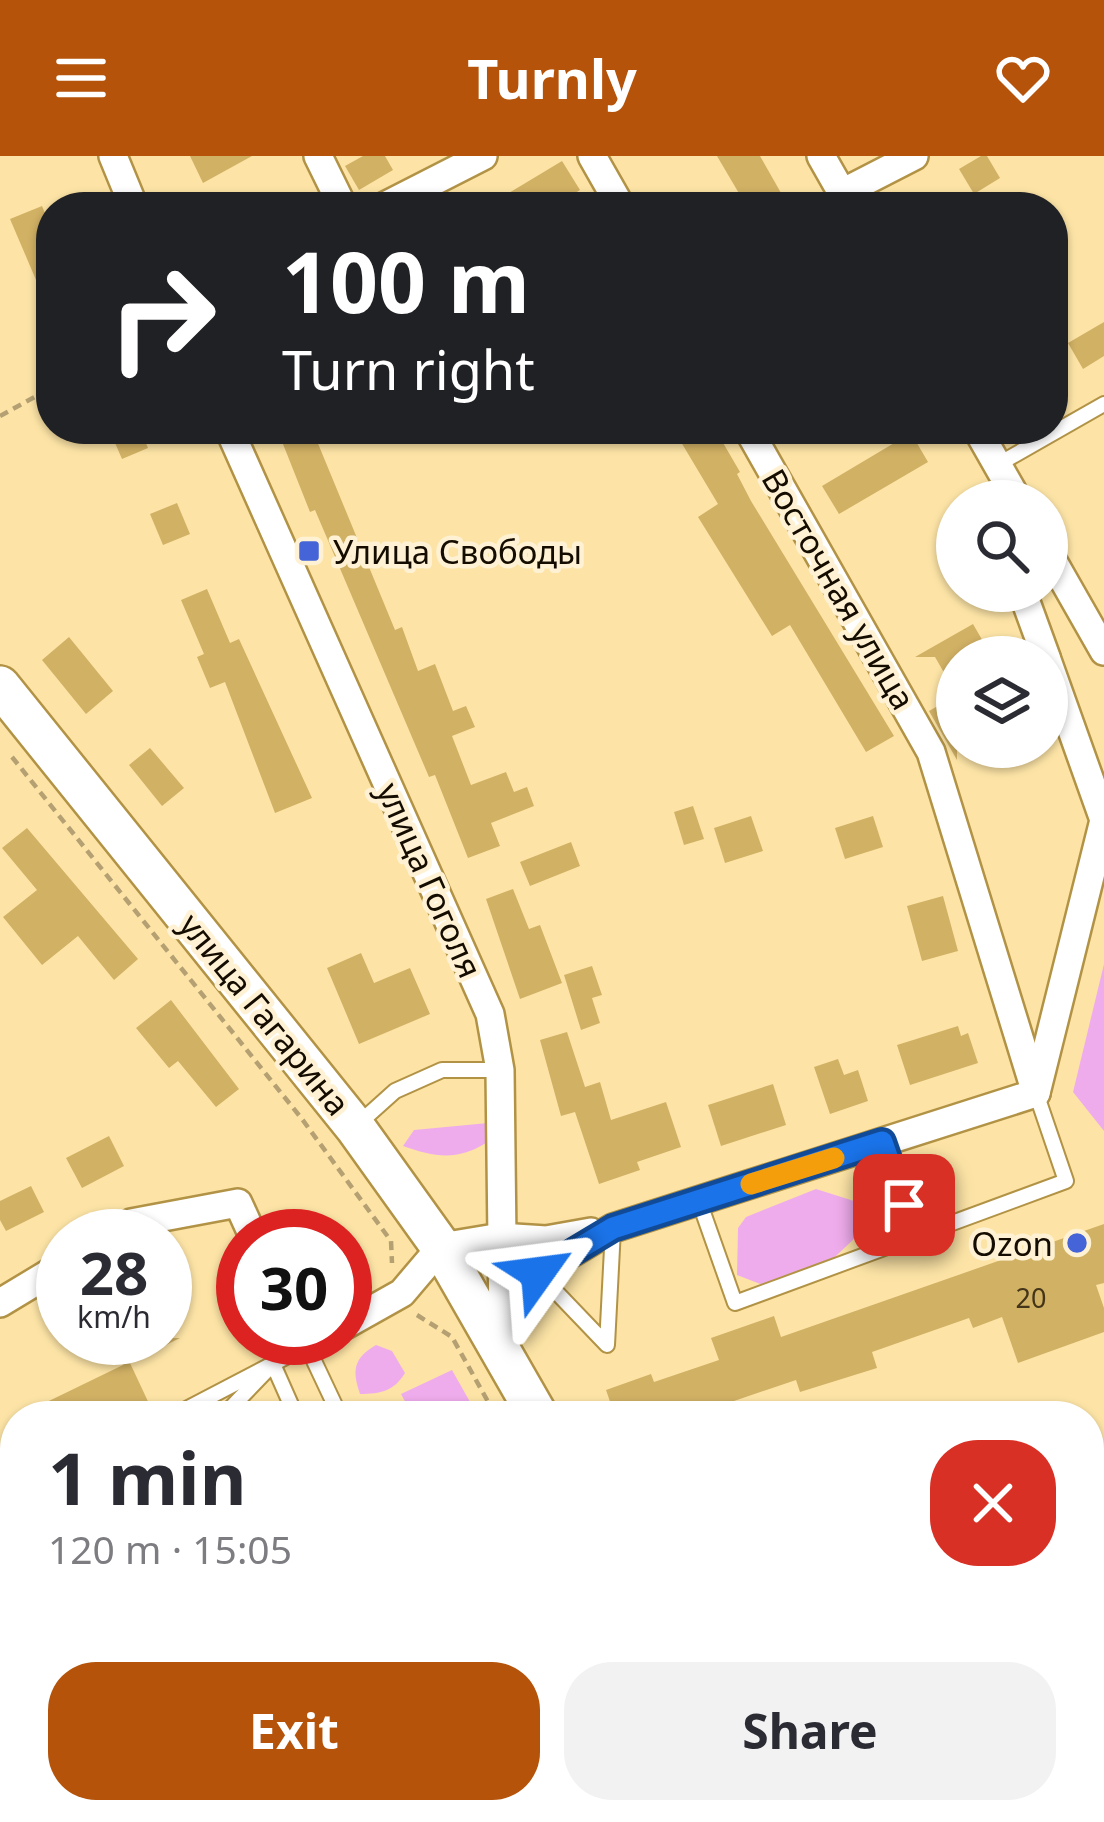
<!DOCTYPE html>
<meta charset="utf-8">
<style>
body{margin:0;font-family:"Noto Sans",sans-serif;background:#f2f2f3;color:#2b2b33;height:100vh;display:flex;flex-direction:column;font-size:45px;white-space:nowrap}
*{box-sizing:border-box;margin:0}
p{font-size:39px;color:#7c7c81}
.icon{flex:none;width:66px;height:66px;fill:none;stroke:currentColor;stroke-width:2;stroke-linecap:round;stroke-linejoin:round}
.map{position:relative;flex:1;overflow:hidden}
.sheet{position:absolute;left:0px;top:1245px;width:1104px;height:423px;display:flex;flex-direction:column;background:#fff;border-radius:48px 48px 0 0;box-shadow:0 3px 9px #0004}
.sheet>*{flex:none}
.top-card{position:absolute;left:36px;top:36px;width:1032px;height:252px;border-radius:48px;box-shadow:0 3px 9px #0004;background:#202124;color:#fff;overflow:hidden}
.buttons{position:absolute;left:936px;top:324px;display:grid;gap:24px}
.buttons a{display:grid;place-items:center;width:132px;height:132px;border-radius:50%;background:#fff;box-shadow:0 3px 9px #0004;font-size:60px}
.speed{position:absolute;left:36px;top:1053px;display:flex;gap:24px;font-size:60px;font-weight:700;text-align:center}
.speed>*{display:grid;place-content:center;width:156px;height:156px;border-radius:50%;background:#fff;box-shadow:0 3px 9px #0004;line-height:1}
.speed small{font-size:30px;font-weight:400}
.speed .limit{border:18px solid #d22;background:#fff;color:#111}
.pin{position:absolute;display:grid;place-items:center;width:102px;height:102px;color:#fff;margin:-51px;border-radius:24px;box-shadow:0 6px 18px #0006}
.me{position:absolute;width:132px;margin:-66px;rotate:59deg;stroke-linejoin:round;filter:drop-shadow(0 0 9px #0008)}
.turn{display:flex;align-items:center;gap:42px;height:252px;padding:0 48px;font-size:54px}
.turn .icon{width:156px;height:156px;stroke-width:2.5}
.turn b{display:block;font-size:84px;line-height:102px}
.round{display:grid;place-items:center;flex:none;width:126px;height:126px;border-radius:48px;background:#f2f2f3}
.summary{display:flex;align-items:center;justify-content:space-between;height:204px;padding:0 48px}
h1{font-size:72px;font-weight:700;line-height:90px}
.cta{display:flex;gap:24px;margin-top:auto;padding:24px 48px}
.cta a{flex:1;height:138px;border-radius:48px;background:#b45309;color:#fff;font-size:48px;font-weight:700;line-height:138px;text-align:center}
.cta a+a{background:#f2f2f3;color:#2b2b33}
header{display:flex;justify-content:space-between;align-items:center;height:156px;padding:0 48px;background:#b45309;color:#fff;font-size:54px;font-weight:700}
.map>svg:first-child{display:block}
</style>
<header><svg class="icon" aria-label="menu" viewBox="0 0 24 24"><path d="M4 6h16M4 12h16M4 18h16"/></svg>Turnly<svg class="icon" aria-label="heart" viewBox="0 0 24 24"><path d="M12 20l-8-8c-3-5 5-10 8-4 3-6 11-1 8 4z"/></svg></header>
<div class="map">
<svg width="1104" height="1666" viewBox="0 0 1104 1666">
<rect width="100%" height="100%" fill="#fde4a6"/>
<g fill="#efacec">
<polygon points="1104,808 1104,975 1073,936"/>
<path d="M488 967 486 987C457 1005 434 1001 403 990L414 974Z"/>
<polygon points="816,1033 873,1051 872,1066 821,1114 763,1129 737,1119 738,1072 746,1061"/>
<path d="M376 1189 392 1195 405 1217C394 1235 381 1238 360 1238 352 1215 353 1202 376 1189Z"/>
<polygon points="452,1214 478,1260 413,1260 401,1238"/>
</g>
<g fill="#d1b164">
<polygon points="190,0 252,0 203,27"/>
<polygon points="363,0 385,0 393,14 359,34 345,10"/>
<polygon points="717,0 760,0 789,51 747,51"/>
<polygon points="981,0 987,0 1000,22 974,38 959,13"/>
<polygon points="562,5 580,34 564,44 568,51 515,51 507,38"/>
<polygon points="42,50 51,72 51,159 10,63"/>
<polygon points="1104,166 1104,200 1083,213 1068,187"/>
<polygon points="109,273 140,273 148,292 122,303"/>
<polygon points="277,273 312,273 395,474 402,471 418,515 435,508 453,555 466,550 475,571 452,580 471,629 506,616 514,636 527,631 534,650 491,667 500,690 468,702 435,619 429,621 315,354 310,356"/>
<polygon points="703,273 715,273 740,316 737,318 751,345 894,580 866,596 790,469 772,480 698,361 718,348 681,286"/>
<polygon points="911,277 928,306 839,358 822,330"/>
<polygon points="177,347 190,378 163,389 150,358"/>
<polygon points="207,433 230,487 239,483 312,642 275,657 225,526 210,532 197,501 204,498 181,444"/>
<polygon points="973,468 992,501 957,501 957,604 929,555 957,539 935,501 915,501"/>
<polygon points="69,481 113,535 86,558 42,504"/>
<polygon points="150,592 184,632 162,650 129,609"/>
<polygon points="693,650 704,683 684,689 674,656"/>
<polygon points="751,660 763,695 725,707 714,672"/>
<polygon points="873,660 883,691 845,703 835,672"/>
<polygon points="27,672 138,803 114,824 78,780 42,809 3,761 37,734 2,692"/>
<polygon points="571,686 580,710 530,730 520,706"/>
<polygon points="513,733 529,773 540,769 562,827 520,843 486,743"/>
<polygon points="943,740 958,795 922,805 907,750"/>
<polygon points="361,797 374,827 410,812 430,858 359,888 327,812"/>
<polygon points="592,810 602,839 592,842 600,867 581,874 564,819"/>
<polygon points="171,844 239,933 216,951 178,905 169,912 136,872"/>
<polygon points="958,870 961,880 968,877 978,907 910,929 897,889"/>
<polygon points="567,876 585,931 600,926 611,964 666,946 681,991 637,1006 640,1014 599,1028 575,956 561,960 540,884"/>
<polygon points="838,903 844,919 858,914 868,945 830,958 814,911"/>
<polygon points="773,928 786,969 721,990 708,949"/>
<polygon points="109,980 124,1010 82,1032 66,1002"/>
<polygon points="31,1030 44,1056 6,1075 0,1064 0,1045"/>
<polygon points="1104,1068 1104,1127 1096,1129 1104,1152 1104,1176 1018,1207 1002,1161 973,1172 969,1162 872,1196 877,1212 800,1236 796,1224 734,1245 739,1260 615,1260 606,1234 651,1218 654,1226 719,1204 711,1182 774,1160 781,1181"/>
<polygon points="110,1182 180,1182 130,1207 152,1254 140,1260 18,1260 123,1209"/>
</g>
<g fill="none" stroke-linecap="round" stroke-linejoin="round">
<defs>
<g id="lane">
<polyline points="997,309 1104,248"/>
<polyline points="356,970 395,935 442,914 500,914"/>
<polyline points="882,986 915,1080"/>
<polyline points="699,1045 735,1147 1066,1025 1036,937"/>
<polyline points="538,1117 607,1189 613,1073"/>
<polyline points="173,1260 307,1190 340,1260"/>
<polyline points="223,1260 273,1208 296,1260"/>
<polyline points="0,1349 15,1341"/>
<polyline points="15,1441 1,1453 15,1484"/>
<polyline points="270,1653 276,1666"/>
</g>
<g id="street">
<polyline points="113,0 134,51"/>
<polyline points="318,0 343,51"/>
<polyline points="592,0 621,51"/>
<polyline points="821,0 850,51"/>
<polyline points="842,37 914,0"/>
<polyline points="383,51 483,0"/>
<polyline points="229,273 490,858 500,914 503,1170 506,1196"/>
<polyline points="748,273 931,596 1036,937"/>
<polyline points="977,273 1018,345"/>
<polyline points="1047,395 1104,495"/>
<polyline points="1022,435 1046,501"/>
<polyline points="1037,933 1104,664 1047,504"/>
<polyline points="110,1080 131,1067 238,1047 253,1080"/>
<polyline points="0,1147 63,1109"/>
<polyline points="345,1169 402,1137 441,1091 501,1081 546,1084 591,1076"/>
<polyline points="503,1170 538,1117 613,1072 1036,937"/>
<polyline points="303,1182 307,1190 322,1182"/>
</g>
<g id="secondary">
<polyline points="0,530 355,971 441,1091 538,1260"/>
<polyline points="753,1653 760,1666"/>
</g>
</defs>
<use href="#lane" stroke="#b29346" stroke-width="18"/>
<use href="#street" stroke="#b29346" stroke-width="32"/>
<use href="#secondary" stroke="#b29346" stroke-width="44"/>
<g stroke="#b4a072" stroke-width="4.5" stroke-dasharray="9 6" stroke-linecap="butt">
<polyline points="0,260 51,232"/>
<polyline points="12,601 302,963 391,1085 392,1107"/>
<polyline points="417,1159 452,1181 496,1260"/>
<polyline points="712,1653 718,1666"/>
</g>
<use href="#lane" stroke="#fff" stroke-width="14"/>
<use href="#street" stroke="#fff" stroke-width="27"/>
<use href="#secondary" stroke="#fff" stroke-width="39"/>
</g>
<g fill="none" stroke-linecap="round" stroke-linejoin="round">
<defs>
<polyline id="route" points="538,1117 613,1072 882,986 904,1049"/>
</defs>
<use href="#route" stroke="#114b97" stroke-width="30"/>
<use href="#route" stroke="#1a73e8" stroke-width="21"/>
<polyline stroke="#f59e0b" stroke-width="21" points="751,1028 834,1002"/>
</g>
<g fill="#4464d7" stroke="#fff2d4" stroke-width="4.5">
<rect x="297" y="383" width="24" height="24" rx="6"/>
<circle cx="1077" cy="1087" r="12"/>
</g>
<g text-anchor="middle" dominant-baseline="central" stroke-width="9" stroke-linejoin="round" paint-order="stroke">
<g font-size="27" fill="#443519">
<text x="1031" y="1141">20</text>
</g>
<g font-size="33" fill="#150c00" stroke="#fff2d4" text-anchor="start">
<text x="333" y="395">Улица Свободы</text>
<text x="1053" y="1087" text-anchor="end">Ozon</text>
</g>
<g font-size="33" fill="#150c00" stroke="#fff2d4">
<text transform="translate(839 433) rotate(60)">Восточная улица</text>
<text transform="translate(430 724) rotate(66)">улица Гоголя</text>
<text transform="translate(265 858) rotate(51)">улица Гагарина</text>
</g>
</g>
</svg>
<div class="buttons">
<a><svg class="icon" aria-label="search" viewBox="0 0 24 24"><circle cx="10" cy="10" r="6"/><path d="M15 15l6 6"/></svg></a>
<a><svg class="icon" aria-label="layers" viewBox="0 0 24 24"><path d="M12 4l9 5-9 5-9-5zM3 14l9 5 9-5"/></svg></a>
</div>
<div class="speed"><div>28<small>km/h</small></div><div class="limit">30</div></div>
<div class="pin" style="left:904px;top:1049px;background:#d93025"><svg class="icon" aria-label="arrive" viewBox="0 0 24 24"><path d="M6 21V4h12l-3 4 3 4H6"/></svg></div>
<svg class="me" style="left:538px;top:1117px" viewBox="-20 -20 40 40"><path d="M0-17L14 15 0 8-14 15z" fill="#1a73e8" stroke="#fff" stroke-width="4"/></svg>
<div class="top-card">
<div class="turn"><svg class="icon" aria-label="right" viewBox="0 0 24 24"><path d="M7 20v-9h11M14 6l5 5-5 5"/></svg><div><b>100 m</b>Turn right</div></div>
</div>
<section class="sheet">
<div class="summary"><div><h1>1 min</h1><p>120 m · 15:05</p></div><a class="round" style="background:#d93025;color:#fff"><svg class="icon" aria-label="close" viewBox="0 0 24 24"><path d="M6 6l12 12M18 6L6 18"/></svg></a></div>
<div class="cta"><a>Exit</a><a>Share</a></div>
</section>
</div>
